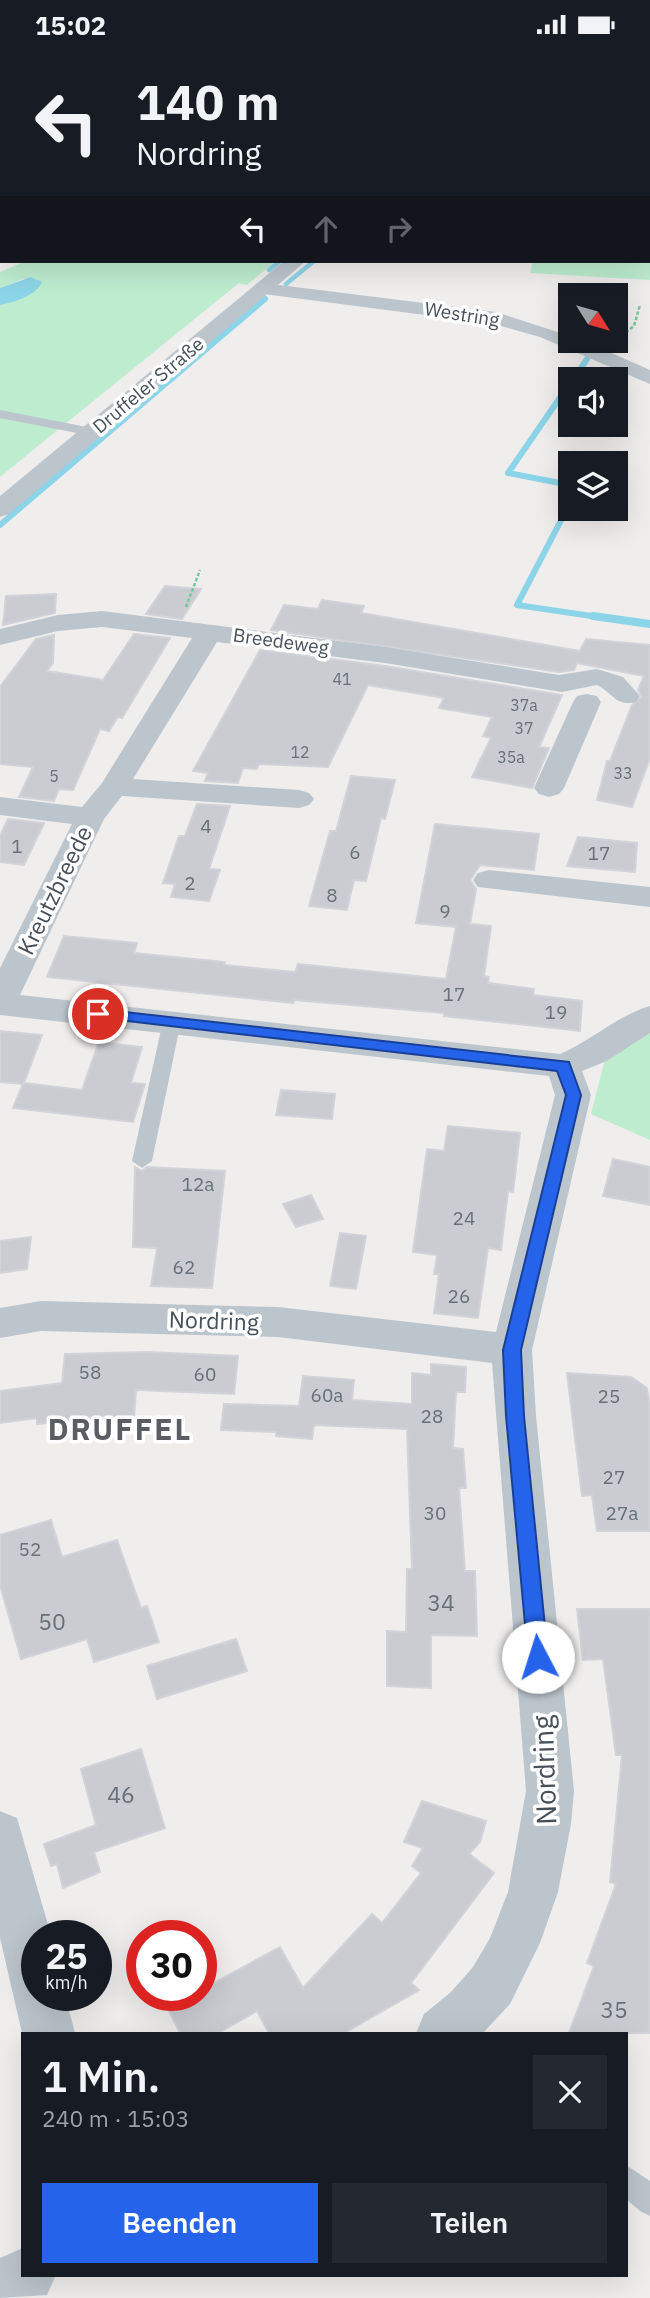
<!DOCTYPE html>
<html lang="de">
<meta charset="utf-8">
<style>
body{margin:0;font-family:"IBM Plex Sans",sans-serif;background:#242831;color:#f1f3f6;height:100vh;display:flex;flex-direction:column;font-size:26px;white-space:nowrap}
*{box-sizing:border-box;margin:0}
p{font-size:23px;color:#9ea1a6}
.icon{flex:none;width:38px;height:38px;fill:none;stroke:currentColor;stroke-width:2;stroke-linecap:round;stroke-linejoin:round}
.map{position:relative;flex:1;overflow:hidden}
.drawer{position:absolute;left:21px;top:1983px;width:607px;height:245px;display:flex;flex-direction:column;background:#171b24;border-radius:0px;box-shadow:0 7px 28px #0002}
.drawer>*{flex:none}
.top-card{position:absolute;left:0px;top:0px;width:651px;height:214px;box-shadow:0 7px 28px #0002;background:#171b24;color:#f1f3f6;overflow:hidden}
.needle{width:46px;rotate:127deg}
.tools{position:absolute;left:558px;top:234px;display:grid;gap:14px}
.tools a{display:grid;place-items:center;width:70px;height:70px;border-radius:0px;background:#171b24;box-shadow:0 7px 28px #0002;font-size:35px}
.speed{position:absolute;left:21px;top:1871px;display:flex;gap:14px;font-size:35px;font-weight:700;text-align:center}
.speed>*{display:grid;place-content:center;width:91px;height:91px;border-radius:50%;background:#171b24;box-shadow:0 7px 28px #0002;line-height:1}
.speed small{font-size:18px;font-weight:400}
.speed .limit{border:10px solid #d22;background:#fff;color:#111}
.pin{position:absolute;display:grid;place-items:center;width:60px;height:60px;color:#fff;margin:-30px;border:4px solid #fff;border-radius:50%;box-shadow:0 2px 7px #0007}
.me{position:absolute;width:77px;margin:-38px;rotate:355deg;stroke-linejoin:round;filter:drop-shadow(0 0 5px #0008)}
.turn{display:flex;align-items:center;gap:24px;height:147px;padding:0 21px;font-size:32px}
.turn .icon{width:91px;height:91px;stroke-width:2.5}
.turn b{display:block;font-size:49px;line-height:60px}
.lanes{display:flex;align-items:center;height:66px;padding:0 21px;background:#0003;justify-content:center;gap:35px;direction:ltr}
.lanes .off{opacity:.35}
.round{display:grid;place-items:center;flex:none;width:74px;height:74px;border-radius:0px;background:#242831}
.summary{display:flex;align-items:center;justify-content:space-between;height:119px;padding:0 21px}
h1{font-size:42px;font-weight:600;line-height:52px}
.primary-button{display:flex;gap:14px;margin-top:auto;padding:14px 21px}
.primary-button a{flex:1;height:80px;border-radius:0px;background:#2563eb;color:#fff;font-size:28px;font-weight:600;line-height:80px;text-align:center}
.primary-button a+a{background:#242831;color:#f1f3f6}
.status{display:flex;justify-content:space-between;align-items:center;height:49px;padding:0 35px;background:#171b24;direction:ltr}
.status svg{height:19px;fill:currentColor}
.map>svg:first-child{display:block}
</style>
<div class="status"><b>15:02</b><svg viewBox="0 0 49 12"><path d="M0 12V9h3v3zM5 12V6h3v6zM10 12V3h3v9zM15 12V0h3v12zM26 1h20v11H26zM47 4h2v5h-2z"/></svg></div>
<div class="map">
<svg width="650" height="2249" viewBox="0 0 650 2249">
<rect width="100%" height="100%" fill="#f0eded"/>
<g fill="#bdeccf">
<polygon points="0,0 371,0 2,2 2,122"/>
<polygon points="650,128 650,231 530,224 533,212 649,212"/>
<polygon points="26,212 276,212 247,236 239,234 65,375 0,363 0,256 32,245 37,230 23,230 0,239 0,223"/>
<polygon points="0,368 60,379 0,428"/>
<polygon points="650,984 650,1091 591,1065 604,1014"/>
</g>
<path fill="#8cd4e7" d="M31 228 42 233C36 247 14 253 0 256V239Z"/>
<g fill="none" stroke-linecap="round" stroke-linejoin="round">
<g stroke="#8cd4e7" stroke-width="4.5">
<polyline points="269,221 280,212"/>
<polyline points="286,235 314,212"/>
</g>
<g stroke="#8cd4e7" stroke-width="6">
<polyline points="573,331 587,310"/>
<polyline points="570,334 508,424 570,436"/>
<polyline points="570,454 517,556 605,569"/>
<polyline points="0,476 265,250"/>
</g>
<polyline stroke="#8cd4e7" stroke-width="8" points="593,567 650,575"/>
</g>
<g fill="#caccd2" stroke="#d1d3d9" stroke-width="2">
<polygon points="165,537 201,540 182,570 146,565"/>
<polygon points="56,545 55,564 3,576 6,547"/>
<polygon points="322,551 364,557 361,564 580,602 586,590 650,596 650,709 632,758 597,751 607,712 610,712 632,656 642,648 638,641 644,627 577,614 574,621 559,623 271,581 284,556 318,560"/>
<polygon points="134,585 170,589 122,669 118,668 109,682 100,680 73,741 59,740 54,752 19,748 33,718 0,715 0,638 36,590 54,586 53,614 47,622 103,631"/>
<polygon points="260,601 385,617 562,646 539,698 549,699 532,739 472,728 491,689 483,687 492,668 439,659 444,649 368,636 328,718 259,715 257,720 243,719 238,734 205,732 208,724 193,722"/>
<polygon points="351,727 395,731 385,770 381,769 366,832 354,831 347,861 309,857 330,782 336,782"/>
<polygon points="197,755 230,757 209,820 220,821 209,852 171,848 175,835 163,834 179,787 185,787"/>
<polygon points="8,770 44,774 24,816 0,813 0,787"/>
<polygon points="435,775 539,785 534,821 480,816 470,831 476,840 470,875 491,877 484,927 489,928 488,934 534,940 533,946 582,952 580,982 444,967 444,964 294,951 293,954 47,928 64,887 137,894 134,904 225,913 224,916 295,923 298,915 446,930 456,878 416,874"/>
<polygon points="578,788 637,794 635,823 567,817"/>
<polygon points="0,982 42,986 24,1034 82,1041 99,993 142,998 131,1034 145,1035 133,1073 13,1059 23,1035 0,1033"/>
<polygon points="281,1041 335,1045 332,1070 276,1066"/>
<polygon points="448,1077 520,1084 513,1143 508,1142 501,1201 488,1199 478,1269 434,1264 439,1225 434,1225 437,1206 413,1203 427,1100 444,1102"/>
<polygon points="613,1110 650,1118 650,1156 603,1147"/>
<polygon points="135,1118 142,1122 147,1118 225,1122 212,1239 151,1237 157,1199 133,1198"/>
<polygon points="311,1146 323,1170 296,1178 283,1155"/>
<polygon points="340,1184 366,1187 356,1240 330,1237"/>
<polygon points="31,1188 27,1220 0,1224 0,1192"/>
<polygon points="147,1303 238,1307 234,1345 136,1341 134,1370 68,1371 37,1375 37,1369 0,1374 0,1342 62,1334 65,1305"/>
<polygon points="431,1315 466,1318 465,1343 456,1343 453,1399 463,1400 466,1439 459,1439 465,1522 475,1522 477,1587 431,1586 431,1639 387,1637 387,1582 406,1583 407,1520 412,1520 407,1380 314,1376 312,1390 276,1387 276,1383 221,1381 224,1355 299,1357 303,1327 354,1331 352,1351 412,1355 412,1324 431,1326"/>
<polygon points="567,1324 631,1328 647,1339 650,1359 650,1482 597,1482 592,1446 582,1447"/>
<polygon points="51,1471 62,1508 117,1491 141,1559 147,1557 159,1593 94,1613 87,1590 21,1610 0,1536 0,1486"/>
<polygon points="577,1560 650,1560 650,1984 569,1984 594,1917 587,1914 616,1835 610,1833 622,1706 616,1706 603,1610 583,1611"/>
<polygon points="236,1590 247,1622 157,1650 147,1617"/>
<polygon points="141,1700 165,1779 94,1803 100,1823 63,1839 57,1815 51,1817 44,1795 96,1776 81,1720"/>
<polygon points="422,1752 486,1772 480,1793 469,1805 494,1824 411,1934 419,1941 344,1984 269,1984 257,1962 218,1984 180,1984 161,1946 201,1946 201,1941 280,1898 303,1939 372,1865 382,1874 421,1824 412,1817 423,1799 404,1793"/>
</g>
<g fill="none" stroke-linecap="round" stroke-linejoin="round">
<g stroke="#77c8a0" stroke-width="2.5" stroke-dasharray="3.5 2" stroke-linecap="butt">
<polyline points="617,290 634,277 640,256"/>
<polyline points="186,558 200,521"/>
</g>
<g fill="#bcc5cc" fill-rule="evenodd">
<rect x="649" y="65" width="1" height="6"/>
<polygon points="0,361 92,379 98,383 92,387 0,369"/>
<polygon points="172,966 181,972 152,1112 142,1119 132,1112 163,972"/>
<polygon points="626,2116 650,2132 650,2167 640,2162 626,2150"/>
</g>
<g fill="#bcc5cc" fill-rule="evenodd">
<polygon points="263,234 496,263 570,287 570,292 584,292 650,321 650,335 540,288 494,275 256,244 253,240"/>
<path d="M102 562 385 598 559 626 597 620 623 628 640 647 636 653C616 658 613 644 597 636L562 643 385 614 217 593 133 730 299 741 309 744 314 750 309 756 299 759 122 747 104 770 20 946 560 1005C591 992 618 966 650 957V984L607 1012 582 1022 591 1046 532 1301 536 1367 574 1742 571 1775 558 1843 540 1894 510 1955 483 1984H416L424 1965 451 1943 473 1918 490 1889 508 1843 526 1742 492 1314 278 1288 41 1282 0 1289V1259L41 1252 278 1258 496 1283 555 1046 549 1027 0 966V919L72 775 0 766V748L82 758 102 734 192 589 102 578 58 582 0 596V580L58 566Z"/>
<polygon points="587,645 597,647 601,653 564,739 559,745 549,748 539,745 534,739 573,653 577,647"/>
<polygon points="489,821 650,838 650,858 478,838 473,831 478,824"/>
<polygon points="0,1762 17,1769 51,1886 37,1886 37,1946 65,1946 75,1984 22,1984 0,1889"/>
<polygon points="23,2199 23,2226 56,2226 47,2246 0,2249 0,2209"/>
</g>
<g fill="#bcc5cc" fill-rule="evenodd">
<rect x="377" y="0" width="16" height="2"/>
<polygon points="284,212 306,212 9,465 0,468 0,447"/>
</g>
</g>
<polygon fill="#2563eb" stroke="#184099" stroke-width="2" points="98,960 569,1013 581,1046 521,1301 524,1367 548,1608 545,1614 538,1617 531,1614 528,1608 506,1367 503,1301 566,1046 557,1022 93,968 91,965"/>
<g text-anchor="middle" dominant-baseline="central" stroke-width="7" stroke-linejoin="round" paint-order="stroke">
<g font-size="16" fill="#676f78">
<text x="342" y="630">41</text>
<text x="524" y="656">37a</text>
<text x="524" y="679">37</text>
<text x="300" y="703">12</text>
<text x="511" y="708">35a</text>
<text x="623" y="724">33</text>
<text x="54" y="727">5</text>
</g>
<g font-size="19" fill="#46505a" stroke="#fff">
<text transform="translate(462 265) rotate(9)">Westring</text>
<text transform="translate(148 336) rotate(-40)">Druffeler Straße</text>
<text transform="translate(281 592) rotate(8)">Breedeweg</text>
</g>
<g font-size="19" fill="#676f78">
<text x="206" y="777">4</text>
<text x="17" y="797">1</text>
<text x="355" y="803">6</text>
<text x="599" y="804">17</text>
<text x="190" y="834">2</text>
<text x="332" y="846">8</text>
<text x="445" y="862">9</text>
<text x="454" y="945">17</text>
<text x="556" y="963">19</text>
<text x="198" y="1135">12a</text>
<text x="464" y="1169">24</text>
<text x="184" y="1218">62</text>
<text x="459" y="1247">26</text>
<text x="90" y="1323">58</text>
<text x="205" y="1325">60</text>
<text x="327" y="1346">60a</text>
<text x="609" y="1347">25</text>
<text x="432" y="1367">28</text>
<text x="614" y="1428">27</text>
<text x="435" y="1464">30</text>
<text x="622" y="1464">27a</text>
<text x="30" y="1500">52</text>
</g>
<g font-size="23" fill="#46505a" stroke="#fff">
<text transform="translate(54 841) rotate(-64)">Kreutzbreede</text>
<text transform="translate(214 1271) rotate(2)">Nordring</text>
</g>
<g font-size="23" fill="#676f78">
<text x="441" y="1553">34</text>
<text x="52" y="1572">50</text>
<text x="121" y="1745">46</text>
<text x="614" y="1960">35</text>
</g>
<g font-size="28" fill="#46505a" stroke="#fff">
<text transform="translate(544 1721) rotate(-92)">Nordring</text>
</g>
<g font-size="30" font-weight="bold" letter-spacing="2" fill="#5a5e62" stroke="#fff">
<text x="120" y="1379">DRUFFEL</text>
</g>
</g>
</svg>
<div class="tools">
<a><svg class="needle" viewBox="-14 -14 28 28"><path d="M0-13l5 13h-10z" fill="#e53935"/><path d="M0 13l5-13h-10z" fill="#9ea1a6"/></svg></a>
<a><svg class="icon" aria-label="sound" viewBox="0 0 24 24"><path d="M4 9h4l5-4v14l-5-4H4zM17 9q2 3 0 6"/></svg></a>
<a><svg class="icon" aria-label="layers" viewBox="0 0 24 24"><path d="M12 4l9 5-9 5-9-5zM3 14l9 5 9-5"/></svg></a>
</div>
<div class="speed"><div>25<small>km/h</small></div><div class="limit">30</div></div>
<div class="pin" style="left:98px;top:965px;background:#d93025"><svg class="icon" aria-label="arrive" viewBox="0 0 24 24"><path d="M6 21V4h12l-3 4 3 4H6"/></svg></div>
<svg class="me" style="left:538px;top:1608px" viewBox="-20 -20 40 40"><circle r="19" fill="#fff"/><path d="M0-13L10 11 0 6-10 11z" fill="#2563eb"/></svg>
<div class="top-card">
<div class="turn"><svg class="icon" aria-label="left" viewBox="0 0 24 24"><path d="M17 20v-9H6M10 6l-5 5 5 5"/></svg><div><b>140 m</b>Nordring</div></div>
<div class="lanes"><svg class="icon" aria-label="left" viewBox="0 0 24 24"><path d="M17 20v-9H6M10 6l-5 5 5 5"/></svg><svg class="icon off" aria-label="ahead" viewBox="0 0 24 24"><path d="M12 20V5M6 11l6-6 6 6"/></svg><svg class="icon off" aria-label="right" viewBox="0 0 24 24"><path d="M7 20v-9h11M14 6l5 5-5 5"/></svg></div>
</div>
<section class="drawer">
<div class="summary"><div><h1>1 Min.</h1><p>240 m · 15:03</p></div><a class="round"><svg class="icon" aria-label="close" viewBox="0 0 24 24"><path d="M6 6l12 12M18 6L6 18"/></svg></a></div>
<div class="primary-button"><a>Beenden</a><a>Teilen</a></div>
</section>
</div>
